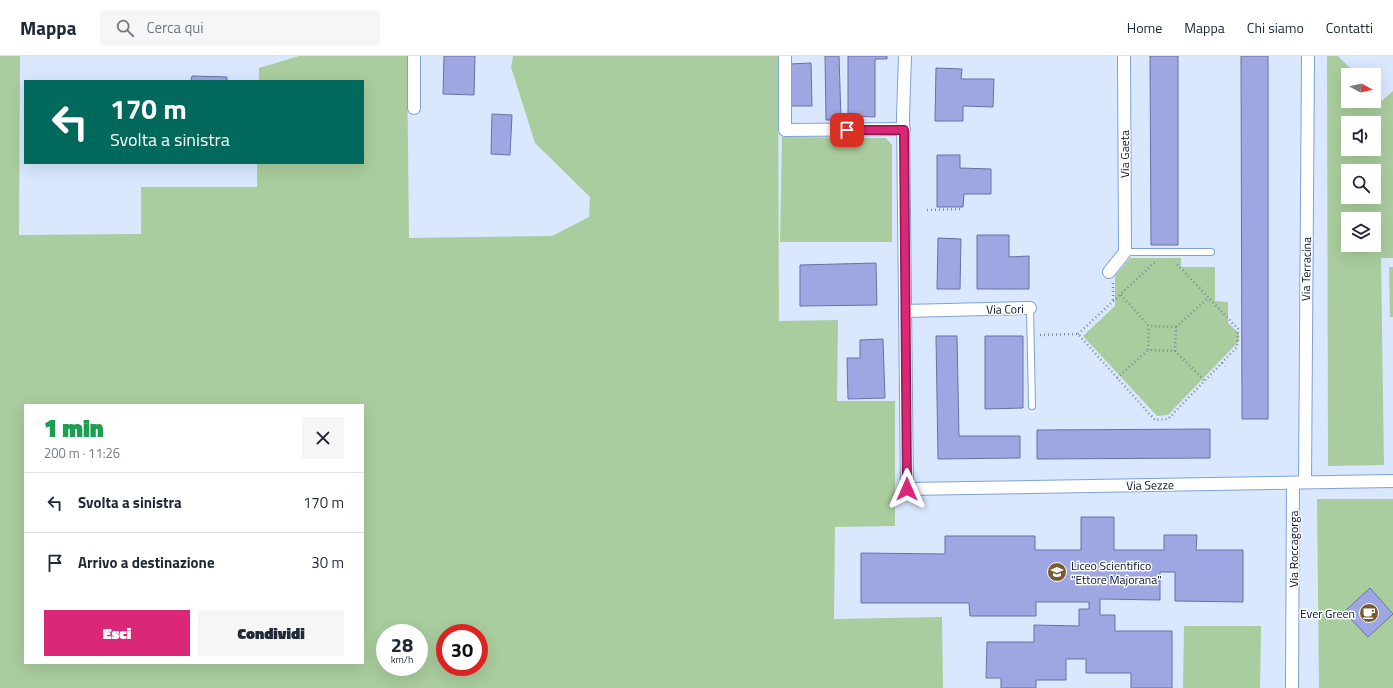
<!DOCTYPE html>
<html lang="it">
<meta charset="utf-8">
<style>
body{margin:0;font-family:"Titillium Web",sans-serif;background:#f6f6f7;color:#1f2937;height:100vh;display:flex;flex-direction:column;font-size:15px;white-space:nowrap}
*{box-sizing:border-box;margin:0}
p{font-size:13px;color:#747a83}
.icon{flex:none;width:22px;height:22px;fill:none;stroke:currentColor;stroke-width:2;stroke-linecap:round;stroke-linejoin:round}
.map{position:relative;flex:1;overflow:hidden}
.side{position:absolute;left:24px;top:348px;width:340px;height:260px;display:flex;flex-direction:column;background:#fff;border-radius:0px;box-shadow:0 4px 16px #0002}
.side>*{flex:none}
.guide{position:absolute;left:24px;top:24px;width:340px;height:84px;border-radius:0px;box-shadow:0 4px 16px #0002;background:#00695c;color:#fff;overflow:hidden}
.needle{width:26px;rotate:98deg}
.buttons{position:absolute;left:1341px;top:12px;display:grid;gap:8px}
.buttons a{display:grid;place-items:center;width:40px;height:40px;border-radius:0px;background:#fff;box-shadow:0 4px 16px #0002;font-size:20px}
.speed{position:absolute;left:376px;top:568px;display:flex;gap:8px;font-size:20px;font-weight:700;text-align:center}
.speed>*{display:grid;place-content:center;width:52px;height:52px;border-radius:50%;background:#fff;box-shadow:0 4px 16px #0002;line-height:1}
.speed small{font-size:10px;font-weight:400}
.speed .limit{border:6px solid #d22;background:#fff;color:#111}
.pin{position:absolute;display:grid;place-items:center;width:34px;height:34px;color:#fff;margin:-17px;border-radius:8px;box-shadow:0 2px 6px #0006}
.me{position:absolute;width:44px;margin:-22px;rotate:0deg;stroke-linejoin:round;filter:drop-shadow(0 0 3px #0008)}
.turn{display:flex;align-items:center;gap:14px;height:84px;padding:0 20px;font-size:18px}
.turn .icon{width:52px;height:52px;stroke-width:2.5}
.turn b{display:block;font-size:28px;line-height:34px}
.round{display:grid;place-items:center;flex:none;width:42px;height:42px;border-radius:0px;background:#f6f6f7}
.head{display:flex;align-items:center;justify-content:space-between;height:68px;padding:0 20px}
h1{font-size:24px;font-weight:800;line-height:30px;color:#1e9e55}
.cta{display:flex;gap:8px;margin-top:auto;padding:8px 20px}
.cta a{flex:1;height:46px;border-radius:0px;background:#db2777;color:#fff;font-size:16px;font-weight:800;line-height:46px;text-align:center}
.cta a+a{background:#f6f6f7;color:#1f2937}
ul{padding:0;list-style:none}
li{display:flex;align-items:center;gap:12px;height:60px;padding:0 20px;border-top:1px solid #e0e1e3}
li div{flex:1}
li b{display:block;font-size:15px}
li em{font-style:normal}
header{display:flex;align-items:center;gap:24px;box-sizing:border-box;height:56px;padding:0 20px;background:#fff;border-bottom:1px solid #e0e1e3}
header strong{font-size:19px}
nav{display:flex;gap:22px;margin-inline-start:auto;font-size:14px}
.search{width:280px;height:36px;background:#f6f6f7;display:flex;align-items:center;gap:10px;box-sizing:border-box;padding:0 14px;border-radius:0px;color:#747a83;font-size:15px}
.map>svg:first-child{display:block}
</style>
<header>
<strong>Mappa</strong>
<div class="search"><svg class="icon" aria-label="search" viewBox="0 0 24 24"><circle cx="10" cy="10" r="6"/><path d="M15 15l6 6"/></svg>Cerca qui</div>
<nav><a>Home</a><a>Mappa</a><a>Chi siamo</a><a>Contatti</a></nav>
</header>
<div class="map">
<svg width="1393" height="632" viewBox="0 0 1393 632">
<rect width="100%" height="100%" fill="#d9e8ff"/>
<g fill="#a9cd9e" fill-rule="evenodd">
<path d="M0 0H20L19 179 141 178V131H257V107H363V25H259V12L299 0H407L409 182 552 180 589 161 590 141 535 87 511 11 513 0H778L779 265 838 264 837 345H895V470L835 471 834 563 942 561 943 632H0ZM25 349H363V607H25ZM385 577H419V611H385ZM445 577H479V611H445Z"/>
<path d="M1327 0H1338L1357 19H1348V45H1374V37L1382 45 1393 35V202H1381L1384 409 1328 410ZM1348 67H1374V93H1348ZM1348 115H1374V141H1348ZM1348 163H1374V189H1348Z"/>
<polygon points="782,81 886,82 892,89 892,186 780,186"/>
<polygon points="1130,202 1181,202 1181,211 1215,211 1215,245 1228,246 1228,267 1239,277 1239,285 1168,359 1157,360 1083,280 1115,250 1115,220"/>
<polygon points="1389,211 1393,211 1393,261 1390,261"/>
<polygon points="1317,443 1393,443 1393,632 1319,632"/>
<polygon points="1184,570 1261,570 1260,632 1183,632"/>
</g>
<g fill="#9fa7e3" stroke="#6970a8">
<polygon points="444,0 475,0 474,39 443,38"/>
<polygon points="825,0 839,0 841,64 826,64"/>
<polygon points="848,0 887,0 887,3 875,3 875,61 848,60"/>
<polygon points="1150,0 1178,0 1178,189 1151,189"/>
<polygon points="1241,0 1268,0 1268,363 1242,363"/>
<polygon points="811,7 812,50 790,50 789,8"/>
<polygon points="936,12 962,13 961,23 994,23 993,51 963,50 963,65 935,65"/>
<polygon points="192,20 227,21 227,25 191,25"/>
<polygon points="492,58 512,59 510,99 491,98"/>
<polygon points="937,99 960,99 960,112 991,113 991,138 964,138 963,151 937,151"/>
<polygon points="977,179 1009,179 1009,201 1029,200 1029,233 977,233"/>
<polygon points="938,182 961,183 960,233 937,233"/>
<polygon points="876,207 877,249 800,250 800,209"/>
<polygon points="936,280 957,280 959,380 1020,380 1020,402 938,403"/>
<polygon points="985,280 1023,280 1023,352 985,353"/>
<polygon points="883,283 885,342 848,343 847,302 860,302 860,284"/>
<polygon points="1210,373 1210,402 1037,403 1037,374"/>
<polygon points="1081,461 1114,461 1114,494 1164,494 1164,479 1197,479 1196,494 1243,494 1243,546 1175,545 1175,516 1160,516 1160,544 1100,543 1100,559 1115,559 1115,575 1172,575 1172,632 1131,632 1131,617 1086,617 1086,603 1066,603 1066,624 1036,624 1036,632 1001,632 1001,622 986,622 987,586 1034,586 1034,569 1079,570 1079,553 1089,553 1089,546 1036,546 1036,560 970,560 969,547 861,547 861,497 945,498 945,480 1035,480 1035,494 1081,494"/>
<polygon points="1370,532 1393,558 1368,581 1344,556"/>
</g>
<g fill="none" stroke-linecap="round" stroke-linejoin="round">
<defs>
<g id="service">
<polyline points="1125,196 1211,196"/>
<polyline points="1030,252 1032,350"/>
</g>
<g id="minor">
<polyline points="414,0 414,52"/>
<polyline points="785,0 785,74 904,73"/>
<polyline points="905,0 903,61 907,433 1393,425"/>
<polyline points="1109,216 1125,196 1124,0"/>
<polyline points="905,255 1030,252"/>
<polyline points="1305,426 1308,0"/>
<polyline points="1292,632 1293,427"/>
</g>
</defs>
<use href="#service" stroke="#7ea2d7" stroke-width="8"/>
<use href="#minor" stroke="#7ea2d7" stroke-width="14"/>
<g stroke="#7d8ba0" stroke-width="2.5" stroke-dasharray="1 3" stroke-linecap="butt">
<polyline points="927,154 963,153"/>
<polyline points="1113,227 1113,246"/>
<polyline points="1121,239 1149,270 1176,271 1175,295 1148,294 1149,270"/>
<polyline points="1176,271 1208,242"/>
<polyline points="1078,278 1155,206"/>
<polyline points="1040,279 1078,278 1155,364 1168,363 1237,291 1238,273 1175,206"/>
<polyline points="1175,295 1205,325"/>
<polyline points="1222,307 1225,310"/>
<polyline points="1117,322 1148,294"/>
</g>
<use href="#service" stroke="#fff" stroke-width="6"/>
<use href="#minor" stroke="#fff" stroke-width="12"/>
</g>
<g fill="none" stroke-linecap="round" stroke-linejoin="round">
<defs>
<polyline id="route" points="847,74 904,74 907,433"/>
</defs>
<use href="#route" stroke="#8e194d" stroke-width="10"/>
<use href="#route" stroke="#db2777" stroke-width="7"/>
</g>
<defs>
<symbol id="school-disc" viewBox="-11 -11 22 22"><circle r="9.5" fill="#785c2f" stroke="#fff"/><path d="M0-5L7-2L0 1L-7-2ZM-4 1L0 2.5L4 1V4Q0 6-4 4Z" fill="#fff"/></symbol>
<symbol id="cafe-disc" viewBox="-11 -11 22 22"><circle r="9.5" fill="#785c2f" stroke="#fff"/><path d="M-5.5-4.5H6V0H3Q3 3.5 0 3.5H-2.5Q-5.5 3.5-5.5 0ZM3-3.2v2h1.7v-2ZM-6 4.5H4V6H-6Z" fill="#fff"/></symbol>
</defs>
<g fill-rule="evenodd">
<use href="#school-disc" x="1046" y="505" width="22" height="22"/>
<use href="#cafe-disc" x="1358" y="546" width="22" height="22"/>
</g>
<g text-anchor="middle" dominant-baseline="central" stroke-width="3" stroke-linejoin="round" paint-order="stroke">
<g font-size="12" fill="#071427" stroke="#fff">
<text transform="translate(1124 98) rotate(-90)">Via Gaeta</text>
<text transform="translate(1306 213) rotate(-89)">Via Terracina</text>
<text transform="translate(1005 253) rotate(-1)">Via Cori</text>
<text transform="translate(1150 429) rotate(-1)">Via Sezze</text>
<text transform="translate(1293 493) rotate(-90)">Via Roccagorga</text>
</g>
<g font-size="12" fill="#071427" stroke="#fff" text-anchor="start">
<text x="1071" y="509">Liceo Scientifico<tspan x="1071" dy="14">"Ettore Majorana"</tspan></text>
<text x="1355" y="557" text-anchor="end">Ever Green</text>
</g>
</g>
</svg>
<div class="buttons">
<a><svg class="needle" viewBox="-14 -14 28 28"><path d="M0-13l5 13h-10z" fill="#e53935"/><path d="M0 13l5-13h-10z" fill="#747a83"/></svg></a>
<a><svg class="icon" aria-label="sound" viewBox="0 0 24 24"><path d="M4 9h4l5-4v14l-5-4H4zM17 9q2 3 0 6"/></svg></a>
<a><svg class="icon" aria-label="search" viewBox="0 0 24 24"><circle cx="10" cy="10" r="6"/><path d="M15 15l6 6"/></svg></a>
<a><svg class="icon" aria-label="layers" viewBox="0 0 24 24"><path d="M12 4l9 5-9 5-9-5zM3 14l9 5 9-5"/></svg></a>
</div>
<div class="speed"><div>28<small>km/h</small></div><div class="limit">30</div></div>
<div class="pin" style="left:847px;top:74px;background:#d93025"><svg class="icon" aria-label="arrive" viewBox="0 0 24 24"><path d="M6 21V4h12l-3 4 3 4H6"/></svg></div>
<svg class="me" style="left:907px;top:433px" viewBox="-20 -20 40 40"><path d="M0-17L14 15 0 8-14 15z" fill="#db2777" stroke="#fff" stroke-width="4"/></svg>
<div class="guide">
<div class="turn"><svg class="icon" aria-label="left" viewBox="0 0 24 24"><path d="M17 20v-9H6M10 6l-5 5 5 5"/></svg><div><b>170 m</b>Svolta a sinistra</div></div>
</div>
<section class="side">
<div class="head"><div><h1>1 min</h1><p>200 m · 11:26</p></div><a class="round"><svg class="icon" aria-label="close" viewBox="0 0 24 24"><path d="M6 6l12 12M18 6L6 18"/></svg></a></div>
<ul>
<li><svg class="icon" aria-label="left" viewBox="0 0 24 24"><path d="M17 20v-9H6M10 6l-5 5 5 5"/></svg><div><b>Svolta a sinistra</b></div><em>170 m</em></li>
<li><svg class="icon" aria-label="arrive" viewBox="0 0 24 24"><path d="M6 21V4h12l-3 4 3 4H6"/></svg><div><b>Arrivo a destinazione</b></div><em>30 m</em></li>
</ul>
<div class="cta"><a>Esci</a><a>Condividi</a></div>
</section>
</div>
